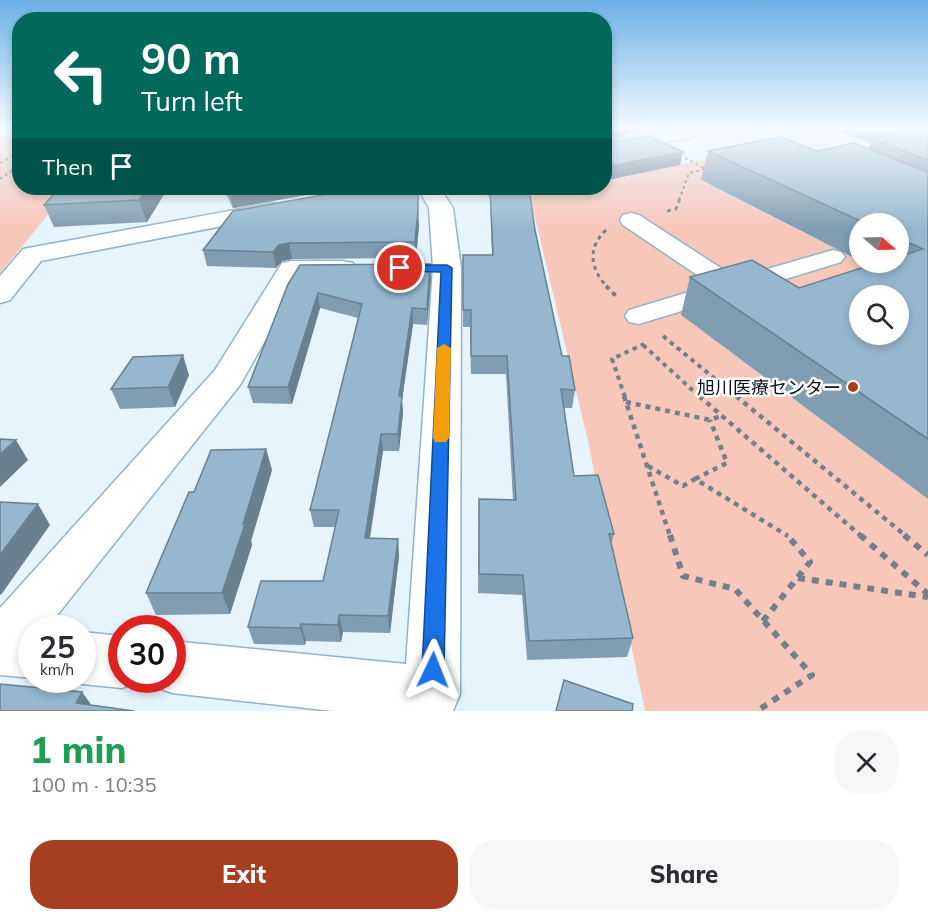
<!DOCTYPE html>
<meta charset="utf-8">
<style>
body{margin:0;font-family:Mulish,"Noto Sans JP",sans-serif;background:#f7f7f7;color:#2b2b33;height:100vh;display:flex;flex-direction:column;font-size:22px;white-space:nowrap}
*{box-sizing:border-box;margin:0}
p{font-size:20px;color:#7c7c81}
.icon{flex:none;width:33px;height:33px;fill:none;stroke:currentColor;stroke-width:2;stroke-linecap:round;stroke-linejoin:round}
.map{position:relative;height:711px;overflow:hidden}
.details{display:flex;flex-direction:column;background:#fff;flex:1}
.details>*{flex:none}
.hud{position:absolute;left:12px;top:12px;width:600px;height:183px;border-radius:24px;box-shadow:0 3px 9px #0003;background:#00695c;color:#fff;overflow:hidden}
.needle{width:39px;rotate:109deg}
.fabs{position:absolute;left:849px;top:213px;display:grid;gap:12px}
.fabs a{display:grid;place-items:center;width:60px;height:60px;border-radius:50%;background:#fff;box-shadow:0 3px 9px #0003;font-size:30px}
.speed{position:absolute;left:18px;top:615px;display:flex;gap:12px;font-size:30px;font-weight:700;text-align:center}
.speed>*{display:grid;place-content:center;width:78px;height:78px;border-radius:50%;background:#fff;box-shadow:0 3px 9px #0003;line-height:1}
.speed small{font-size:15px;font-weight:400}
.speed .limit{border:9px solid #d22;background:#fff;color:#111}
.pin{position:absolute;display:grid;place-items:center;width:51px;height:51px;color:#fff;margin:-26px;border:3px solid #fff;border-radius:50%;box-shadow:0 2px 6px #0007}
.me{position:absolute;width:66px;margin:-33px;rotate:2deg;stroke-linejoin:round;filter:drop-shadow(0 0 4px #0008)}
.turn{display:flex;align-items:center;gap:21px;height:126px;padding:0 30px;font-size:27px}
.turn .icon{width:78px;height:78px;stroke-width:2.5}
.turn b{display:block;font-size:42px;line-height:51px}
.then{display:flex;align-items:center;height:57px;padding:0 30px;background:#0003;gap:12px;font-size:22px}
.round{display:grid;place-items:center;flex:none;width:63px;height:63px;border-radius:24px;background:#f7f7f7}
.headline{display:flex;align-items:center;justify-content:space-between;height:102px;padding:0 30px}
h1{font-size:36px;font-weight:800;line-height:45px;color:#1e9e55}
.action{display:flex;gap:12px;margin-top:auto;padding:12px 30px}
.action a{flex:1;height:69px;border-radius:24px;background:#a63e22;color:#fff;font-size:24px;font-weight:800;line-height:69px;text-align:center}
.action a+a{background:#f7f7f7;color:#2b2b33}
.map>svg:first-child{display:block}
</style>
<div class="map">
<svg width="928" height="711" viewBox="0 0 928 711">
<rect width="100%" height="100%" fill="#e6f4fe"/>
<g fill="#f7c7ba">
<polygon points="0,129 19,129 20,188 70,188 0,273"/>
<polygon points="759,147 702,181 923,293 860,296 860,334 884,345 681,315 928,499 928,711 645,711 587,437 530,196 580,188 604,188 605,182"/>
</g>
<g fill="none" stroke-linecap="round" stroke-linejoin="round">
<defs>
<polygon id="pedestrian" points="631,213 639,215 736,278 833,250 841,252 845,257 841,262 639,324 629,322 625,316 629,310 712,285 623,225 620,220 623,215"/>
<g id="minor">
<polygon points="676,129 715,129 706,134 604,155 604,143"/>
<polygon points="418,188 440,188 453,208 461,268 460,694 453,711 333,711 172,693 153,686 150,680 172,680 172,641 406,664 433,268 429,208"/>
<polygon points="272,203 280,205 284,210 280,215 41,261 10,300 0,303 0,276 23,249"/>
<polygon points="292,261 343,261 353,263 357,269 353,275 343,277 301,277 240,385 47,628 32,628 32,678 0,675 0,608 215,370 282,263"/>
<polygon points="82,632 122,636 122,680 141,680 122,688 82,684 71,680 82,680"/>
</g>
</defs>
<use href="#pedestrian" stroke="#91b3c9" stroke-width="3"/>
<use href="#minor" stroke="#91b3c9" stroke-width="3"/>
<g stroke="#738089" stroke-width="2" stroke-dasharray="3 3" stroke-linecap="butt">
<polyline points="685,158 704,168"/>
<polyline points="0,163 20,152"/>
<polyline points="0,179 20,165"/>
<polyline points="679,200 689,173 709,168"/>
</g>
<g stroke="#738089" stroke-width="3" stroke-dasharray="4 4" stroke-linecap="butt">
<polyline points="667,211 676,209 680,198"/>
<path d="M606 230C587 248 590 268 607 287"/>
</g>
<g stroke="#738089" stroke-width="4" stroke-dasharray="4.5 4.5" stroke-linecap="butt">
<polyline points="606,286 616,296"/>
<polyline points="663,336 737,397"/>
<polyline points="643,345 700,397"/>
<polyline points="625,397 612,359 644,344"/>
</g>
<g stroke="#738089" stroke-width="4.5" stroke-dasharray="5 5" stroke-linecap="butt">
<polyline points="624,396 670,536"/>
<polyline points="699,396 861,536"/>
<polyline points="736,396 906,536"/>
<polyline points="626,402 710,420 721,416"/>
<polyline points="648,466 683,486 695,479 788,536"/>
<polyline points="695,479 727,463 710,420"/>
</g>
<g stroke="#738089" stroke-width="6" stroke-dasharray="7 7" stroke-linecap="butt">
<polyline points="670,535 683,576 735,589 812,675 757,711"/>
<polyline points="860,535 928,594"/>
<polyline points="904,535 928,555"/>
<polyline points="798,578 928,597"/>
<polyline points="763,621 810,562 787,535"/>
</g>
<use href="#pedestrian" fill="#fff" fill-rule="evenodd"/>
<use href="#minor" fill="#fff" fill-rule="evenodd"/>
</g>
<g fill="#819db1">
<polygon points="833,129 928,129 928,499 681,315 690,277 799,288 869,266 863,262 898,262 898,224 860,224 860,261 701,180 708,151 817,151 868,149 871,143"/>
<polygon points="168,188 147,222 54,227 44,205"/>
<polygon points="223,188 345,188 233,208"/>
<polygon points="477,188 529,188 535,230 562,356 575,390 572,408 564,408 574,476 614,534 611,545 633,638 627,657 527,660 522,595 478,593 479,499 513,500 506,374 471,374 470,327 463,327 463,255 492,255 490,197"/>
<polygon points="419,225 416,258 292,259 282,261 276,268 207,266 203,250"/>
<polygon points="431,278 427,325 413,324 402,400 403,413 399,451 383,451 370,538 398,539 399,556 390,633 343,632 341,642 306,641 305,645 254,644 248,627 323,581 336,527 314,527 310,510 358,318 320,308 292,404 253,403 248,387 288,284"/>
<polygon points="189,375 175,407 120,409 111,389"/>
<polygon points="266,449 272,470 251,541 252,545 230,614 156,615 146,593 194,492"/>
</g>
<g fill="#698090">
<polygon points="607,129 654,129 624,135 624,137 604,142 604,130"/>
<polygon points="897,129 928,129 891,146"/>
<polygon points="683,152 680,165 604,181 604,167"/>
<polygon points="148,188 168,188 147,222 139,200"/>
<polygon points="264,188 345,188 233,208 230,194"/>
<polygon points="418,194 419,225 416,258 415,242"/>
<polygon points="289,243 292,259 282,261 276,268 273,252 279,245"/>
<polygon points="430,264 431,278 427,325 427,309"/>
<polygon points="318,293 320,308 292,404 288,387"/>
<polygon points="412,308 413,324 402,400 403,413 399,451 398,434 399,396"/>
<polygon points="183,355 189,375 175,407 168,387"/>
<polygon points="381,434 383,451 367,555 365,538"/>
<polygon points="16,440 28,460 0,487 0,454"/>
<polygon points="266,449 272,470 251,541 252,545 230,614 222,593 243,524"/>
<polygon points="38,504 50,525 1,595 0,594 0,555"/>
<polygon points="398,539 399,556 390,633 388,616"/>
<polygon points="339,615 343,632 341,642 338,625"/>
<polygon points="301,624 306,641 305,645 300,628"/>
<polygon points="82,692 96,711 76,703"/>
</g>
<g fill="#96b7ce" stroke="#698090" stroke-width="1.5" fill-rule="evenodd">
<polygon points="915,129 928,129 928,160 872,139"/>
<polygon points="649,136 683,152 604,167 604,144"/>
<path d="M780 137 817 151 854 143 928 172V439L690 277 752 260 799 288 880 262H898V257L923 249 898 238V224H867L708 151ZM860 296H898V334H860Z"/>
<polygon points="60,188 148,188 139,200 44,205"/>
<polygon points="227,188 264,188 230,194"/>
<polygon points="362,188 418,188 418,210 415,242 289,243 279,245 273,252 203,250 233,211"/>
<polygon points="490,188 529,188 535,230 562,356 569,356 575,390 561,389 574,476 598,475 614,534 609,534 633,638 529,641 523,575 479,574 479,499 516,500 507,356 471,356 471,310 463,310 463,255 493,255"/>
<polygon points="430,264 427,309 412,308 399,396 402,396 398,434 381,434 365,538 398,539 388,616 339,615 338,625 301,624 300,628 248,627 261,581 323,581 339,510 310,510 362,304 318,293 288,387 248,387 288,284 300,265"/>
<polygon points="183,355 168,387 111,389 133,357"/>
<polygon points="0,439 16,440 0,454"/>
<polygon points="266,449 243,524 245,524 222,593 146,593 189,492 194,492 211,450"/>
<polygon points="0,502 38,504 0,555"/>
<polygon points="564,680 633,704 632,711 556,711"/>
<polygon points="0,684 82,692 76,703 134,711 0,711"/>
</g>
<linearGradient id="sky" x2="0" y2="1"><stop stop-color="#6bb0e5"/><stop offset="0.56" stop-color="#f4faff"/><stop offset="1" stop-color="#f4faff" stop-opacity="0"/></linearGradient>
<rect width="928" height="229" fill="url(#sky)"/>
<polygon fill="#1a73e8" stroke="#114b97" stroke-width="1.5" points="400,265 447,265 452,268 444,670 441,678 433,681 425,678 422,670 441,272 396,271 395,268"/>
<polygon fill="#f59e0b" points="444,344 451,348 449,438 446,442 435,442 433,438 437,348"/>
<circle fill="#a63e22" stroke="#fff" stroke-width="2" cx="853" cy="387" r="6"/>
<g text-anchor="middle" dominant-baseline="central" stroke-width="5" stroke-linejoin="round" paint-order="stroke">
<g font-size="18" fill="#06121a" stroke="#fff" text-anchor="end">
<text x="841" y="387">旭川医療センター</text>
</g>
</g>
</svg>
<div class="fabs">
<a><svg class="needle" viewBox="-14 -14 28 28"><path d="M0-13l5 13h-10z" fill="#e53935"/><path d="M0 13l5-13h-10z" fill="#7c7c81"/></svg></a>
<a><svg class="icon" aria-label="search" viewBox="0 0 24 24"><circle cx="10" cy="10" r="6"/><path d="M15 15l6 6"/></svg></a>
</div>
<div class="speed"><div>25<small>km/h</small></div><div class="limit">30</div></div>
<div class="pin" style="left:400px;top:268px;background:#d93025"><svg class="icon" aria-label="arrive" viewBox="0 0 24 24"><path d="M6 21V4h12l-3 4 3 4H6"/></svg></div>
<svg class="me" style="left:433px;top:670px" viewBox="-20 -20 40 40"><path d="M0-17L14 15 0 8-14 15z" fill="#1a73e8" stroke="#fff" stroke-width="4"/></svg>
<div class="hud">
<div class="turn"><svg class="icon" aria-label="left" viewBox="0 0 24 24"><path d="M17 20v-9H6M10 6l-5 5 5 5"/></svg><div><b>90 m</b>Turn left</div></div>
<div class="then">Then<svg class="icon" aria-label="arrive" viewBox="0 0 24 24"><path d="M6 21V4h12l-3 4 3 4H6"/></svg></div>
</div>
</div>
<section class="details">
<div class="headline"><div><h1>1 min</h1><p>100 m · 10:35</p></div><a class="round"><svg class="icon" aria-label="close" viewBox="0 0 24 24"><path d="M6 6l12 12M18 6L6 18"/></svg></a></div>
<div class="action"><a>Exit</a><a>Share</a></div>
</section>
